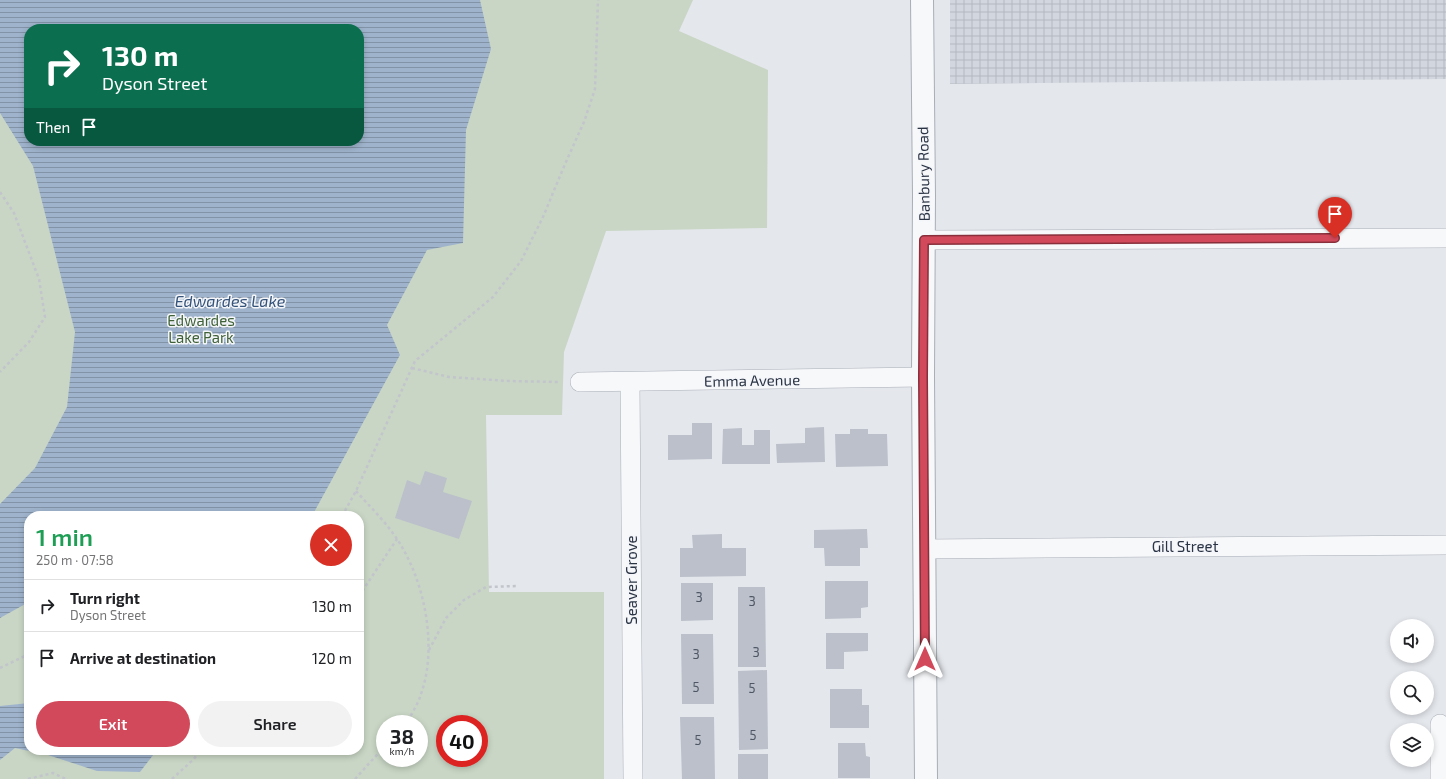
<!DOCTYPE html>
<meta charset="utf-8">
<style>
body{margin:0;font-family:"Exo 2",sans-serif;background:#f2f2f2;color:#202124;height:100vh;display:flex;flex-direction:column;font-size:15px;white-space:nowrap}
*{box-sizing:border-box;margin:0}
p{font-size:13px;color:#757577}
.icon{flex:none;width:22px;height:22px;fill:none;stroke:currentColor;stroke-width:2;stroke-linecap:round;stroke-linejoin:round}
.map{position:relative;flex:1;overflow:hidden}
.panel{position:absolute;left:24px;top:511px;width:340px;height:244px;display:flex;flex-direction:column;background:#fff;border-radius:16px;box-shadow:0 2px 6px #0003}
.panel>*{flex:none}
.hud{position:absolute;left:24px;top:24px;width:340px;height:122px;border-radius:16px;box-shadow:0 2px 6px #0003;background:#0b6e4f;color:#fff;overflow:hidden}
.buttons{position:absolute;left:1390px;top:619px;display:grid;gap:8px}
.buttons a{display:grid;place-items:center;width:44px;height:44px;border-radius:50%;background:#fff;box-shadow:0 2px 6px #0003;font-size:20px}
.speed{position:absolute;left:376px;top:715px;display:flex;gap:8px;font-size:20px;font-weight:700;text-align:center}
.speed>*{display:grid;place-content:center;width:52px;height:52px;border-radius:50%;background:#fff;box-shadow:0 2px 6px #0003;line-height:1}
.speed small{font-size:10px;font-weight:400}
.speed .limit{border:6px solid #d22;background:#fff;color:#111}
.pin{position:absolute;display:grid;place-items:center;width:34px;height:34px;color:#fff;margin:-41px -17px;border-radius:50% 50% 50% 0;rotate:-45deg;box-shadow:0 0 4px #0007}
.pin .icon{rotate:45deg}
.me{position:absolute;width:44px;margin:-22px;rotate:0deg;stroke-linejoin:round;filter:drop-shadow(0 0 3px #0008)}
.turn{display:flex;align-items:center;gap:14px;height:84px;padding:0 12px;font-size:18px}
.turn .icon{width:52px;height:52px;stroke-width:2.5}
.turn b{display:block;font-size:28px;line-height:34px}
.then{display:flex;align-items:center;height:38px;padding:0 12px;background:#0003;gap:8px;font-size:15px}
.round{display:grid;place-items:center;flex:none;width:42px;height:42px;border-radius:21px;background:#f2f2f2}
.headline{display:flex;align-items:center;justify-content:space-between;height:68px;padding:0 12px}
h1{font-size:24px;font-weight:600;line-height:30px;color:#1e9e55}
.cta{display:flex;gap:8px;margin-top:auto;padding:8px 12px}
.cta a{flex:1;height:46px;border-radius:24px;background:#d1495b;color:#fff;font-size:16px;font-weight:600;line-height:46px;text-align:center}
.cta a+a{background:#f2f2f2;color:#202124}
ul{padding:0;list-style:none}
li{display:flex;align-items:center;gap:12px;height:52px;padding:0 12px;border-top:1px solid #e0e0e0}
li div{flex:1}
li b{display:block;font-size:15px}
li em{font-style:normal}
.map>svg:first-child{display:block}
</style>
<div class="map">
<svg width="1446" height="779" viewBox="0 0 1446 779">
<defs>
<pattern id="industrial-grid" width="8" height="8" patternUnits="userSpaceOnUse"><rect width="8" height="8" fill="#d2d6de"/><path d="M0 4h8M4 0v8" fill="none" stroke="#b4b8c0"/></pattern>
<pattern id="water-rules" width="6" height="5" patternUnits="userSpaceOnUse"><rect width="6" height="5" fill="#9fb4cc"/><path d="M0 2.5h6" fill="none" stroke="#8293a7"/></pattern>
</defs>
<rect width="100%" height="100%" fill="#e4e7ec"/>
<polygon fill="url(#industrial-grid)" points="950,0 1446,0 1446,79 950,84"/>
<path fill="#c9d6c5" fill-rule="evenodd" d="M0 0H693L679 31 768 70 767 228 606 231 564 352 562 415H486L489 592H604V779H0ZM29 29H359V141H29ZM29 516H359V750H29ZM385 724H419V758H385ZM445 724H479V758H445Z"/>
<g fill="url(#water-rules)" fill-rule="evenodd">
<path d="M0 0H480L491 49 466 130 463 243 427 250 387 325 400 355 312 516H29V602L0 618V504L35 468 67 407 75 332 33 166 0 113ZM29 29H359V141H29Z"/>
<polygon points="29,703 29,750 157,750 140,772 97,771 48,755 15,748 0,760 0,706"/>
</g>
<g fill="#bbc0ca">
<polygon points="692,423 712,423 712,459 668,460 668,435 692,435"/>
<polygon points="824,427 825,462 777,463 776,444 805,443 805,428"/>
<polygon points="742,428 742,445 754,445 754,430 770,430 770,464 722,464 723,429"/>
<polygon points="850,429 868,429 868,434 887,434 888,466 836,467 835,434 850,434"/>
<polygon points="425,471 447,478 443,492 472,501 459,539 395,518 407,480 420,485"/>
<polygon points="867,529 868,548 860,548 860,566 825,566 824,548 814,548 814,530"/>
<polygon points="722,534 722,548 746,548 746,576 680,577 680,548 693,548 692,535"/>
<polygon points="825,581 868,581 868,607 861,608 861,618 825,619"/>
<polygon points="681,583 713,583 713,620 681,621"/>
<polygon points="738,587 765,587 766,667 738,667"/>
<polygon points="826,633 868,633 868,651 844,652 844,669 826,669"/>
<polygon points="681,634 713,634 714,704 682,704"/>
<polygon points="767,670 768,749 739,750 738,671"/>
<polygon points="830,689 862,689 862,705 869,705 869,728 830,728"/>
<polygon points="680,717 714,717 715,779 682,779"/>
<polygon points="838,743 865,743 866,756 870,757 870,778 838,778"/>
<rect x="738" y="754" width="30" height="25"/>
</g>
<g fill="none" stroke-linecap="round" stroke-linejoin="round">
<defs>
<g id="minor">
<polyline points="924,240 1446,238"/>
<polyline points="580,382 923,377"/>
<polyline points="630,382 633,779"/>
<polyline points="925,549 1446,545"/>
<polyline points="1440,779 1440,724"/>
</g>
<polyline id="tertiary" points="922,0 924,195 923,377 926,779"/>
</defs>
<use href="#minor" stroke="#a9aeb7" stroke-width="20"/>
<use href="#tertiary" stroke="#a9aeb7" stroke-width="24"/>
<g stroke="#c2c5cb" stroke-width="2.5" stroke-dasharray="3 3" stroke-linecap="butt">
<polyline points="0,192 14,213 39,279 45,317 29,342 0,372"/>
<polyline points="412,368 449,377 509,381 559,382"/>
<path d="M356 491C372 509 390 526 402 547 426 588 437 649 421 694 418 704 411 715 406 724"/>
<polyline points="342,516 356,491 415,361 493,297 521,261 543,217 565,164 584,122 595,89 598,0"/>
<polyline points="359,596 397,539"/>
<polyline points="429,650 446,618 464,600 486,587 518,586"/>
<polyline points="0,668 29,654"/>
<polyline points="28,779 53,773 66,779"/>
<polyline points="172,779 194,759 200,750"/>
<polyline points="355,779 385,746"/>
</g>
<use href="#minor" stroke="#f7f8fa" stroke-width="19"/>
<use href="#tertiary" stroke="#f7f8fa" stroke-width="22"/>
</g>
<g fill="none" stroke-linecap="round" stroke-linejoin="round">
<defs>
<polyline id="route" points="925,659 923,377 924,240 1335,238"/>
</defs>
<use href="#route" stroke="#882f3b" stroke-width="10"/>
<use href="#route" stroke="#d1495b" stroke-width="7"/>
</g>
<g text-anchor="middle" dominant-baseline="central" stroke-width="3" stroke-linejoin="round" paint-order="stroke">
<g font-size="13" fill="#4f5766">
<text x="699" y="597">3</text>
<text x="752" y="601">3</text>
<text x="756" y="652">3</text>
<text x="696" y="654">3</text>
<text x="696" y="687">5</text>
<text x="752" y="688">5</text>
<text x="753" y="735">5</text>
<text x="698" y="740">5</text>
</g>
<g font-size="15" fill="#2b3445" stroke="#f4f6f9">
<text transform="translate(923 174) rotate(-91)">Banbury Road</text>
<text transform="translate(752 380) rotate(-1)">Emma Avenue</text>
<text x="1185" y="546">Gill Street</text>
<text transform="translate(631 580) rotate(-90)">Seaver Grove</text>
</g>
<g font-size="15" fill="#3f6138" stroke="#f4f6f9">
<text x="201" y="320">Edwardes<tspan x="201" dy="17">Lake Park</tspan></text>
</g>
<g font-size="16" font-style="italic" fill="#34527a" stroke="#f4f6f9">
<text x="230" y="300">Edwardes Lake</text>
</g>
</g>
</svg>
<div class="buttons">
<a><svg class="icon" aria-label="sound" viewBox="0 0 24 24"><path d="M4 9h4l5-4v14l-5-4H4zM17 9q2 3 0 6"/></svg></a>
<a><svg class="icon" aria-label="search" viewBox="0 0 24 24"><circle cx="10" cy="10" r="6"/><path d="M15 15l6 6"/></svg></a>
<a><svg class="icon" aria-label="layers" viewBox="0 0 24 24"><path d="M12 4l9 5-9 5-9-5zM3 14l9 5 9-5"/></svg></a>
</div>
<div class="speed"><div>38<small>km/h</small></div><div class="limit">40</div></div>
<div class="pin" style="left:1335px;top:238px;background:#d93025"><svg class="icon" aria-label="arrive" viewBox="0 0 24 24"><path d="M6 21V4h12l-3 4 3 4H6"/></svg></div>
<svg class="me" style="left:925px;top:659px" viewBox="-20 -20 40 40"><path d="M0-17L14 15 0 8-14 15z" fill="#d1495b" stroke="#fff" stroke-width="4"/></svg>
<div class="hud">
<div class="turn"><svg class="icon" aria-label="right" viewBox="0 0 24 24"><path d="M7 20v-9h11M14 6l5 5-5 5"/></svg><div><b>130 m</b>Dyson Street</div></div>
<div class="then">Then<svg class="icon" aria-label="arrive" viewBox="0 0 24 24"><path d="M6 21V4h12l-3 4 3 4H6"/></svg></div>
</div>
<section class="panel">
<div class="headline"><div><h1>1 min</h1><p>250 m · 07:58</p></div><a class="round" style="background:#d93025;color:#fff"><svg class="icon" aria-label="close" viewBox="0 0 24 24"><path d="M6 6l12 12M18 6L6 18"/></svg></a></div>
<ul>
<li><svg class="icon" aria-label="right" viewBox="0 0 24 24"><path d="M7 20v-9h11M14 6l5 5-5 5"/></svg><div><b>Turn right</b><p>Dyson Street</p></div><em>130 m</em></li>
<li><svg class="icon" aria-label="arrive" viewBox="0 0 24 24"><path d="M6 21V4h12l-3 4 3 4H6"/></svg><div><b>Arrive at destination</b></div><em>120 m</em></li>
</ul>
<div class="cta"><a>Exit</a><a>Share</a></div>
</section>
</div>
